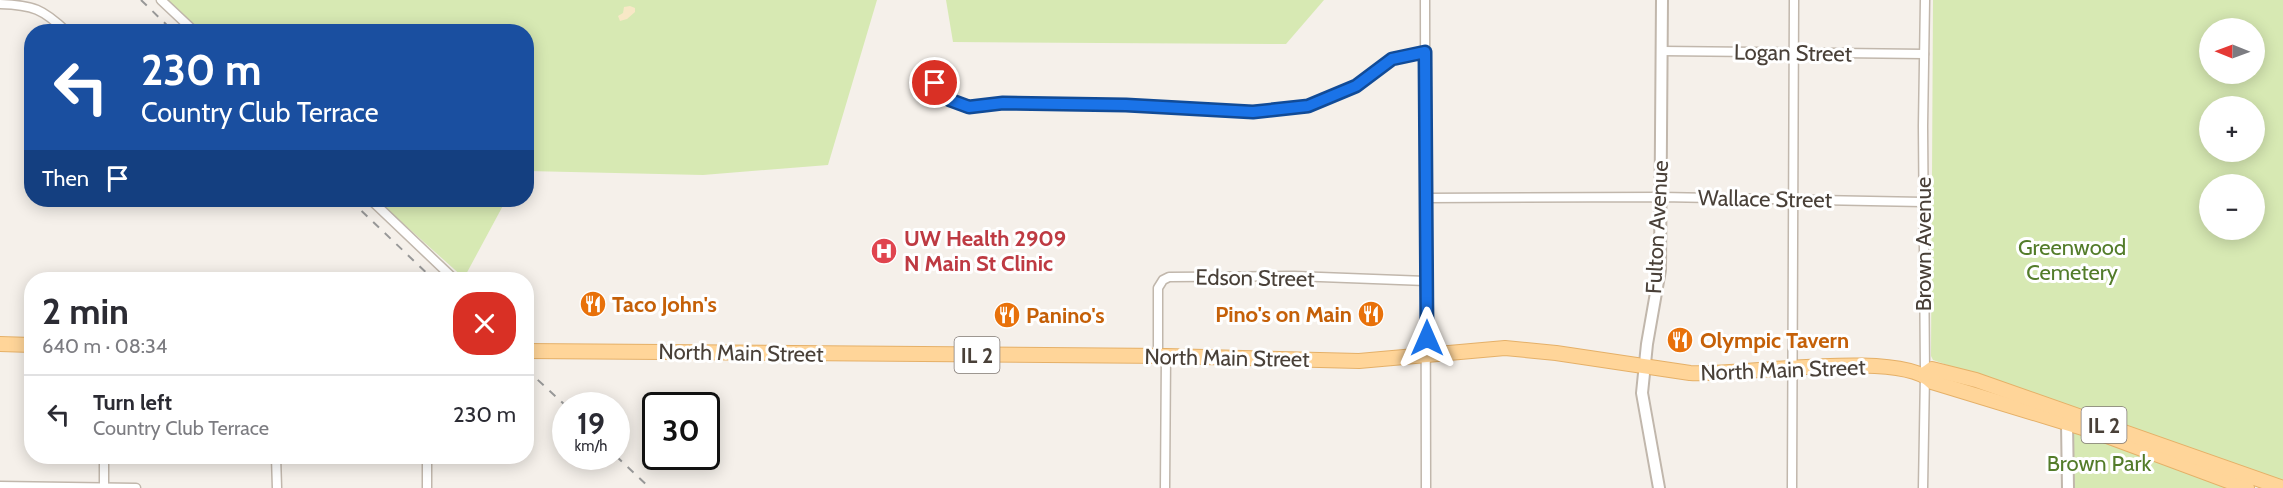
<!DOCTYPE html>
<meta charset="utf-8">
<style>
body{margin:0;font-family:Cabin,sans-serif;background:#f2f2f3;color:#2b2b33;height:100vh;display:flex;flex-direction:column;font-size:22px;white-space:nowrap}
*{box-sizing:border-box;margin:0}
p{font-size:20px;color:#7c7c81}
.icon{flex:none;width:33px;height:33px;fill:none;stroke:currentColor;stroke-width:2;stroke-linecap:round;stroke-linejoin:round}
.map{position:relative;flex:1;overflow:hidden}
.sheet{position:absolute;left:24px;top:272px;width:510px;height:192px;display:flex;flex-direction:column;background:#fff;border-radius:24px;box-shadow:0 3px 15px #0003}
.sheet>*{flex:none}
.banner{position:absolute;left:24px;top:24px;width:510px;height:183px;border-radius:24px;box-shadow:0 3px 15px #0003;background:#1a4fa0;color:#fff;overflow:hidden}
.needle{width:39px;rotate:271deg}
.fabs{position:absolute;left:2199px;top:18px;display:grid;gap:12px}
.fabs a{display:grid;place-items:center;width:66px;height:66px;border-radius:50%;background:#fff;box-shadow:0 3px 15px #0003;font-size:30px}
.speed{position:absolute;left:552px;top:392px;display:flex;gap:12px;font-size:30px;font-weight:700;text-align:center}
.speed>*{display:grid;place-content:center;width:78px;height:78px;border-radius:50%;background:#fff;box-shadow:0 3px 15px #0003;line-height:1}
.speed small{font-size:15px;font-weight:400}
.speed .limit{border:3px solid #111;border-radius:9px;background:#fff;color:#111}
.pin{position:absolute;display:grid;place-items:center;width:51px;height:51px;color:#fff;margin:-26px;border:3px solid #fff;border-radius:50%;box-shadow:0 2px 6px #0007}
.me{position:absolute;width:66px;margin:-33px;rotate:0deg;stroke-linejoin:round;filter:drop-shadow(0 0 4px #0008)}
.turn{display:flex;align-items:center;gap:21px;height:126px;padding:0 18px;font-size:27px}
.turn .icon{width:78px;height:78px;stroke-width:2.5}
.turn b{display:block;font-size:42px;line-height:51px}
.then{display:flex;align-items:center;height:57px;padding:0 18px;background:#0003;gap:12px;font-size:22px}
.round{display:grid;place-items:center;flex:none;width:63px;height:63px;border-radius:24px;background:#f2f2f3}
.summary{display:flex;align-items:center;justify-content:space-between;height:102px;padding:0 18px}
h1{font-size:36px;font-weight:800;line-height:45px}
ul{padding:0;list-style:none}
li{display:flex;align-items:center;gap:18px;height:78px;padding:0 18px;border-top:2px solid #e1e1e2}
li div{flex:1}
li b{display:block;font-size:22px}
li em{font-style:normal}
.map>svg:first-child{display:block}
</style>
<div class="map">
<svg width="2283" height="488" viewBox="0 0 2283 488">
<rect width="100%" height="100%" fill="#f5f0ea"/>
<g fill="#d7e9b3" fill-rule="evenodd">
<polygon points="166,0 877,0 828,165 703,175 527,171 526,32 200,31"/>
<polygon points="946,0 1324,0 1286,44 953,42"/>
<path d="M1933 0H2283V484L1933 360 1931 356ZM2210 28H2254V74H2210ZM2210 106H2254V152H2210ZM2210 184H2254V230H2210Z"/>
<polygon points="377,200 506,200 464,278"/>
<polygon points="2074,428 2247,488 2072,488"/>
</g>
<polygon fill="#f8e8c6" points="630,6 635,8 635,12 627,19 620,21 618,16 623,13 624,7"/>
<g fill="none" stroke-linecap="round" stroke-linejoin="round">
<defs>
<g id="minor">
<polyline points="161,0 195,32"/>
<polyline points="1425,0 1426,488"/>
<path d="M0 4C33 5 43 9 67 32"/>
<polyline points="1662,51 1924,54"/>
<polyline points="918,72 935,83 950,100 969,107 1003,103 1126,105 1253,112 1308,106 1356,86 1392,59 1425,52"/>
<polyline points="1426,198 1661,197 1923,202"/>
<polyline points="371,200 454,279"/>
<polyline points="1158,356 1158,288 1163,280 1169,277 1294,276 1426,281"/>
<polyline points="104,456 104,488"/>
<polyline points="276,456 277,488"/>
<polyline points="0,486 136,488"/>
<polyline points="427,488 427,456"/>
<polyline points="1165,488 1166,356"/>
<polyline points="1792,488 1794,0"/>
<polyline points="1923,488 1925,374 1923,126 1925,0"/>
</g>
<g id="tertiary">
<polyline points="2067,423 2068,488"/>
<polyline points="1659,488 1642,393 1647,344 1660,270 1662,0"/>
</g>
<g id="primary">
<polyline points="0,344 32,345"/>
<path d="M526 351 1166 356 1359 361 1505 348 1556 353 1690 373C1740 376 1901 349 1932 382L2096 432 2247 488"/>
<polyline points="1925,374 1932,369 1976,380 2283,488"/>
</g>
</defs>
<use href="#minor" stroke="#c1b7ac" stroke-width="11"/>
<use href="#tertiary" stroke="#c1b7ac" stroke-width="14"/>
<use href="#primary" stroke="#e5b068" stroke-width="16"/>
<use href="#minor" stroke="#fff" stroke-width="8"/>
<use href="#tertiary" stroke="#fff" stroke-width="10"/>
<use href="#primary" stroke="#ffd599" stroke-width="14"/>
<g stroke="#989898" stroke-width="2" stroke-dasharray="8 8" stroke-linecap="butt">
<polyline points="141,0 174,32"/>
<polyline points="350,200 433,279"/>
<polyline points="526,369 566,406"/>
<polyline points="616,456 650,488"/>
</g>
</g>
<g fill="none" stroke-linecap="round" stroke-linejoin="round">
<defs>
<polyline id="route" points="935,83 950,100 969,107 1003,103 1126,105 1253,112 1308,106 1356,86 1392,59 1425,52 1427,338"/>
</defs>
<use href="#route" stroke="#114b97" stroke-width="15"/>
<use href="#route" stroke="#1a73e8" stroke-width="10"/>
</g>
<defs>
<symbol id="hospital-disc" viewBox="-11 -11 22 22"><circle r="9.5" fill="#e0444e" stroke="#fff"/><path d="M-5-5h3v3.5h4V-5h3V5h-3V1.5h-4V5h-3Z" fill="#fff"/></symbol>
<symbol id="restaurant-disc" viewBox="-11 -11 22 22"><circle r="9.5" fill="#e8710a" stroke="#fff"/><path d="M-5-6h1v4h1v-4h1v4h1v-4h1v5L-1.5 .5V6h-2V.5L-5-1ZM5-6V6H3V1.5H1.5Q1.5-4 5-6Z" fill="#fff"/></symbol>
</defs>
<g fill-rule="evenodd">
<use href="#hospital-disc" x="869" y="236" width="30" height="30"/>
<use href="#restaurant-disc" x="578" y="289" width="30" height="30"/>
<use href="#restaurant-disc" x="1356" y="299" width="30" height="30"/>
<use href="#restaurant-disc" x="992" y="300" width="30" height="30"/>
<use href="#restaurant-disc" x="1665" y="325" width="30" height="30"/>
</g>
<g text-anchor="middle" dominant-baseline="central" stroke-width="6" stroke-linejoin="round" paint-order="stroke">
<g fill="#fff" stroke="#807974" stroke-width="1.5">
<rect x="954.5" y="337" width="45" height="36" rx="4.5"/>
<rect x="2081.5" y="407" width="45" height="36" rx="4.5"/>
</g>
<g font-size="21" font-weight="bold" fill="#494038">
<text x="977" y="355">IL 2</text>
<text x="2104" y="425">IL 2</text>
</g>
<g font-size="22" fill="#494038" stroke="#fff">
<text transform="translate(1793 53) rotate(1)">Logan Street</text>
<text transform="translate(1765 199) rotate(1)">Wallace Street</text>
<text transform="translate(1657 227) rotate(-87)">Fulton Avenue</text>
<text transform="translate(1923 244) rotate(-90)">Brown Avenue</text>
<text transform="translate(1255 278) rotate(1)">Edson Street</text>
<text transform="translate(741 353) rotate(1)">North Main Street</text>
<text transform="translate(1227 358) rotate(1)">North Main Street</text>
<text transform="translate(1783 370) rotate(-2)">North Main Street</text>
</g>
<g font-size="22" font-weight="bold" fill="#be3a42" stroke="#fff" text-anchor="start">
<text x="904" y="238">UW Health 2909<tspan x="904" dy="25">N Main St Clinic</tspan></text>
</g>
<g font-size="22" fill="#537c2a" stroke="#fff">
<text x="2072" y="247">Greenwood<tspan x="2072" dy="25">Cemetery</tspan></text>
<text x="2099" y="463">Brown Park</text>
</g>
<g font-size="22" font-weight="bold" fill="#c56008" stroke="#fff" text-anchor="start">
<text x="612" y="304">Taco John's</text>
<text x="1352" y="314" text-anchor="end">Pino's on Main</text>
<text x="1026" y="315">Panino's</text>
<text x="1700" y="340">Olympic Tavern</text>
</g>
</g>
</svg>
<div class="fabs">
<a><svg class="needle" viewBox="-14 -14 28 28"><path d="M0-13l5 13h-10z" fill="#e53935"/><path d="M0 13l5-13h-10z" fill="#7c7c81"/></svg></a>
<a>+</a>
<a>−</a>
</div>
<div class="speed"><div>19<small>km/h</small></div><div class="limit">30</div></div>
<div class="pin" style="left:935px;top:83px;background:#d93025"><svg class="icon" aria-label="arrive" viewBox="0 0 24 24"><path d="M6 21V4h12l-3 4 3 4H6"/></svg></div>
<svg class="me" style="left:1427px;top:338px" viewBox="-20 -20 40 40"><path d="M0-17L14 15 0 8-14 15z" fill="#1a73e8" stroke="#fff" stroke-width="4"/></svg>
<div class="banner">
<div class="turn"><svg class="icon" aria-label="left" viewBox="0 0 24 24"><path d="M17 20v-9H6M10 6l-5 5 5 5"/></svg><div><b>230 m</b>Country Club Terrace</div></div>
<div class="then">Then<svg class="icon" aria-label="arrive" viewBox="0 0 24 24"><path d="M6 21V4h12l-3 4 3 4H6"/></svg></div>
</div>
<section class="sheet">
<div class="summary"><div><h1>2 min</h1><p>640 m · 08:34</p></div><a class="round" style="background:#d93025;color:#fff"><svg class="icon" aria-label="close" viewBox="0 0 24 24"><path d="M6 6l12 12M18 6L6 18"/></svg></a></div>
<ul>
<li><svg class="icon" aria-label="left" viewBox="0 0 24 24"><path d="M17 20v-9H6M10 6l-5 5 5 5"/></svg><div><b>Turn left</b><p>Country Club Terrace</p></div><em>230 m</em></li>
</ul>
</section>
</div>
